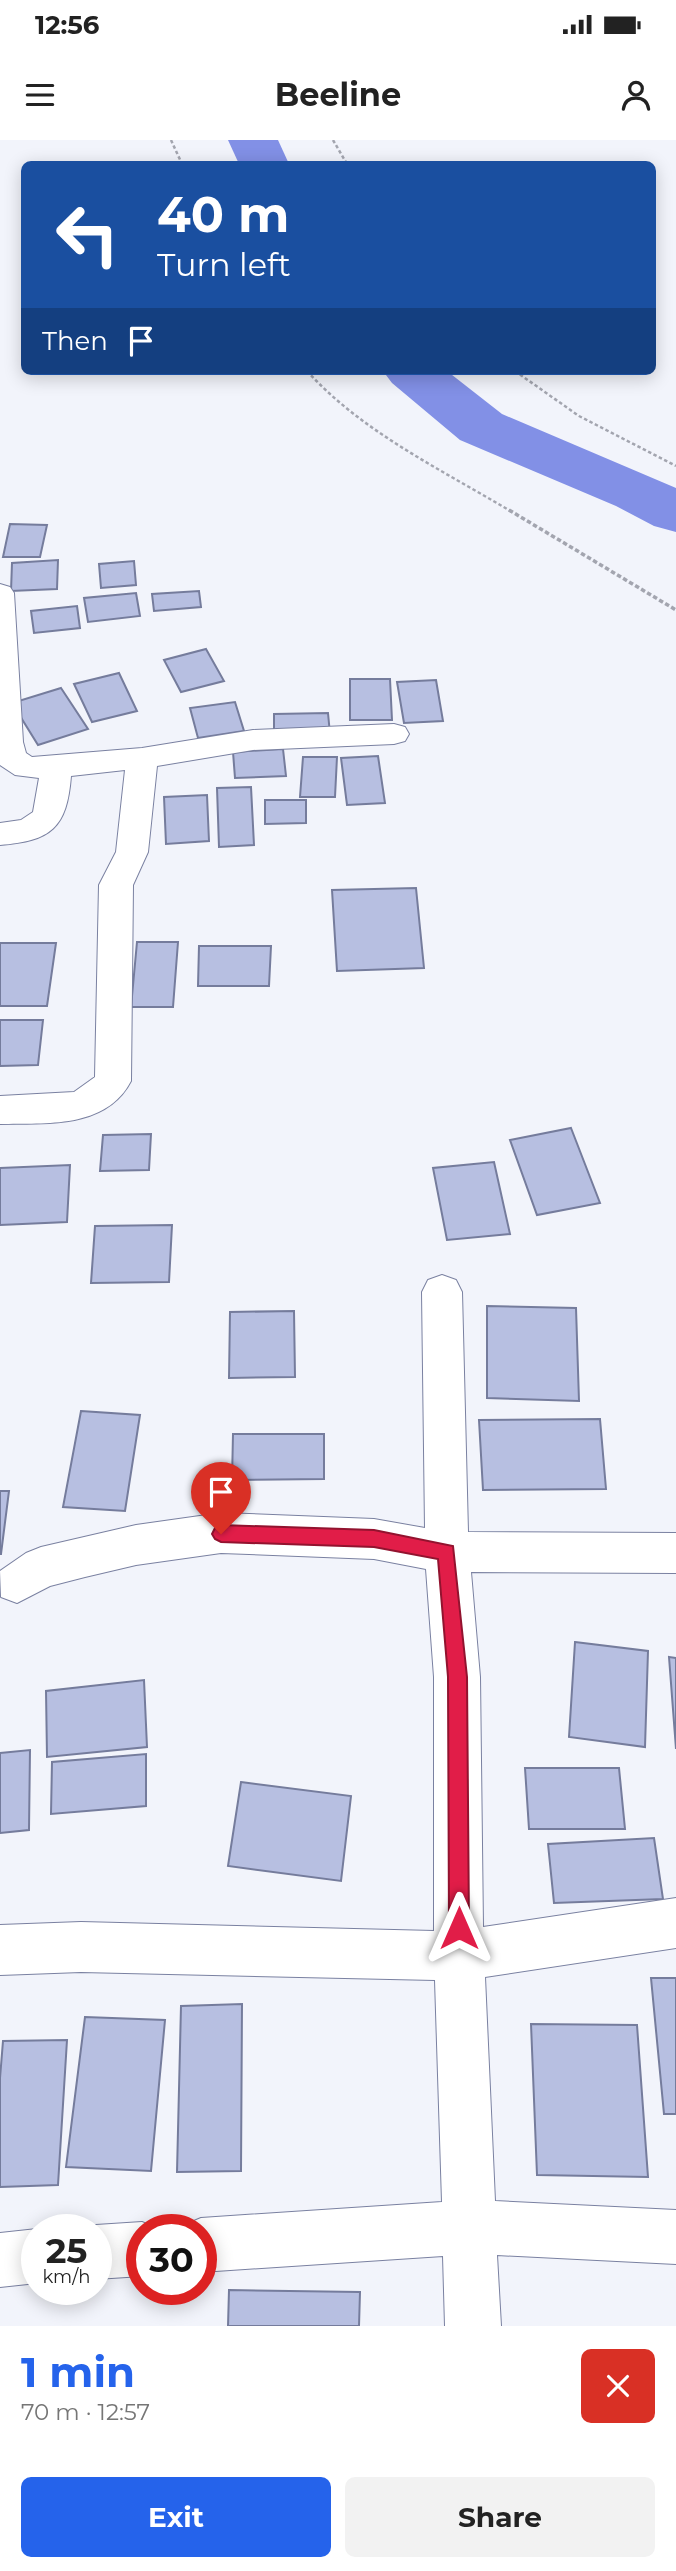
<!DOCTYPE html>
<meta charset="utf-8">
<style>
body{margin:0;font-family:Montserrat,sans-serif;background:#f2f2f2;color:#222;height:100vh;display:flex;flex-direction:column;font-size:26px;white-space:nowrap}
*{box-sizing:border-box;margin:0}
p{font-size:23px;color:#767676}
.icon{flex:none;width:38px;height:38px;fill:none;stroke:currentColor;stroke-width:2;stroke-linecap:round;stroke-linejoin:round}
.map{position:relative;height:2186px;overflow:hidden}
.sheet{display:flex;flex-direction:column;background:#fff;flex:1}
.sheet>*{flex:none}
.banner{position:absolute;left:21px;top:21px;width:635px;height:214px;border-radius:10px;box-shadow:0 4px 18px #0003;background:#1a4fa0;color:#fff;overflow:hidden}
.speed{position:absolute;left:21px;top:2074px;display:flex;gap:14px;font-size:35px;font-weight:700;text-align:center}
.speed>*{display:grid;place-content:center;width:91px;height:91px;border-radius:50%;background:#fff;box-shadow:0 4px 18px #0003;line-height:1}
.speed small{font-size:18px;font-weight:400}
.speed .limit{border:10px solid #d22;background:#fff;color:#111}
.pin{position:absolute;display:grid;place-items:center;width:60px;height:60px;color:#fff;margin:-72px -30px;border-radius:50% 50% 50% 0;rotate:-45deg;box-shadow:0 0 7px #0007}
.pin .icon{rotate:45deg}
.me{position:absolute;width:77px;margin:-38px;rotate:0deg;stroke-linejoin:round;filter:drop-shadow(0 0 5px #0008)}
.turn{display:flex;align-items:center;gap:24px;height:147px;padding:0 21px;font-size:32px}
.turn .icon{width:91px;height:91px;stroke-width:2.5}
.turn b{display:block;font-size:49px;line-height:60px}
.then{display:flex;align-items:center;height:66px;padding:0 21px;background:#0003;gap:14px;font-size:26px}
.round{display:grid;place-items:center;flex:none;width:74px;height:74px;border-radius:10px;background:#f2f2f2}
.summary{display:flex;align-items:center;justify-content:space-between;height:119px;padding:0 21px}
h1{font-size:42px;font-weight:700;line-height:52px;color:#2563eb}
.cta{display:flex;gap:14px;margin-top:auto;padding:14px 21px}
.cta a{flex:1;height:80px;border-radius:10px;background:#2563eb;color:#fff;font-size:28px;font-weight:700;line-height:80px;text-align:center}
.cta a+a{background:#f2f2f2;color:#222}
.status{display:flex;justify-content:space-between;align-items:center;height:49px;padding:0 35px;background:#fff;direction:ltr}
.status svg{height:19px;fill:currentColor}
header{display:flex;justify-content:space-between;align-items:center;height:91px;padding:0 21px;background:#fff;font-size:32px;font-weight:700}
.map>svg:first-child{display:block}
</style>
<div class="status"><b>12:56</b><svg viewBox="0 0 49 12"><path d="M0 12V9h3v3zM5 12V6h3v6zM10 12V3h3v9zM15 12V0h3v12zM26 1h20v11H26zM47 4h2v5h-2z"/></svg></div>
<header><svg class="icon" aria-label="menu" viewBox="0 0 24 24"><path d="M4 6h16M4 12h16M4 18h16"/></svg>Beeline<svg class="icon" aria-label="person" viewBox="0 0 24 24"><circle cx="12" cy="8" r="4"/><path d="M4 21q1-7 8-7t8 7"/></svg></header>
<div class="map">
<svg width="676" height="2186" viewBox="0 0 676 2186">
<rect width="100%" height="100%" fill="#f2f4fb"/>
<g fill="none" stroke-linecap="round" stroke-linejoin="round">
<g fill="#8290e6" fill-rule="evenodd">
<polygon points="228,0 278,0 289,24 239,24"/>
<polygon points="383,231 447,231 502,274 676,348 676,392 654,386 616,366 460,300 392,243"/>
</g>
</g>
<g fill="#b7bfe1" stroke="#757c9c" stroke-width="2">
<polygon points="10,384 47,385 40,417 3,417"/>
<polygon points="58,420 57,449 11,451 12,423"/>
<polygon points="134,421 136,445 101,448 99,424"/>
<polygon points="199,451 201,467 154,471 152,454"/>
<polygon points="136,453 140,476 88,482 84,458"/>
<polygon points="77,466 80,488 34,493 31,471"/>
<polygon points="206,509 224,541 181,552 164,520"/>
<polygon points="119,533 137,571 92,582 74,544"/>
<polygon points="350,539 390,539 392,580 350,580"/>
<polygon points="436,540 443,581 404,583 397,542"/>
<polygon points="61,548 88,589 38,605 12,563"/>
<polygon points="235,562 244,591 198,598 190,568"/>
<polygon points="328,573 330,594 274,596 274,574"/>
<polygon points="283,609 286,636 235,638 233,612"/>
<polygon points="378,616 385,663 347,665 341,618"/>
<polygon points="303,617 337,617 335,657 300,657"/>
<polygon points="251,647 254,705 219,707 217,648"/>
<polygon points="207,655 209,701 166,704 164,657"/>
<polygon points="265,660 306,660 306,683 265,684"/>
<polygon points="416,748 424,828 337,831 332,750"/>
<polygon points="137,802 178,802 173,867 131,867"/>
<polygon points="0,803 56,803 47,866 0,866"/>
<polygon points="199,806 271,806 269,846 198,846"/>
<polygon points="0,880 43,880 38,925 0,926"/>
<polygon points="571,988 600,1063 537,1075 510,1000"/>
<polygon points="151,994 149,1030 100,1031 103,995"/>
<polygon points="494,1022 510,1094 447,1100 433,1028"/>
<polygon points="70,1025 67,1082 0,1085 0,1028"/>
<polygon points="172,1085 169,1142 91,1143 95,1086"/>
<polygon points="487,1166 576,1168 579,1261 487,1258"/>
<polygon points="294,1171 295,1237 229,1238 230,1172"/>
<polygon points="81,1271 140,1275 125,1371 63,1367"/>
<polygon points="600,1279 606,1349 483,1350 479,1280"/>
<polygon points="233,1294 324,1294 324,1339 232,1340"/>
<polygon points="0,1351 9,1351 1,1414 0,1414"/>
<polygon points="575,1502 648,1511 645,1607 569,1597"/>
<polygon points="669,1517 676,1518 676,1609"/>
<polygon points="144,1540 147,1607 47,1617 46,1551"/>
<polygon points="30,1610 29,1690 0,1693 0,1613"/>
<polygon points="146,1614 146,1666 51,1674 52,1622"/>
<polygon points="525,1628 619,1628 625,1689 529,1689"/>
<polygon points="241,1642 351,1656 341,1741 228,1726"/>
<polygon points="654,1698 663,1759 554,1763 548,1704"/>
<polygon points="651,1838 676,1838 676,1974 664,1974"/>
<polygon points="242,1864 241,2031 177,2032 181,1866"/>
<polygon points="85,1877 165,1880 151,2031 66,2027"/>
<polygon points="531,1884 637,1885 648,2037 537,2035"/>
<polygon points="67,1900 58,2045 0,2047 0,1938 3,1901"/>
<polygon points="229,2150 360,2152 359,2186 228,2186"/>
</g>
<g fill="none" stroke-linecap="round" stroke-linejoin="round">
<defs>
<g id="minor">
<path d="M0 444 10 447 14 453 23 602 26 613 32 617 142 608 253 590 394 584 405 587 409 594 405 601 394 604 253 610 157 626 148 712 133 745 131 941C106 989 46 983 0 984V956L74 952 95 937 99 745 116 712 125 630 71 636C67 688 51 701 0 705V683L21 680 33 672 39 638 15 635 0 625Z"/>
<polygon points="442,1135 456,1140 462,1152 468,1392 676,1393 676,1433 471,1432 480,1537 483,1787 676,1758 676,1808 485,1837 495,2061 676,2070 676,2124 497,2115 501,2186 445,2186 443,2116 201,2132 201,2090 180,2090 182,2086 201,2078 442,2062 435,1840 81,1832 0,1835 0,1785 81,1782 434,1791 434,1537 426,1429 374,1419 221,1413 136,1425 85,1437 50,1446 17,1463 1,1457 0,1431 26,1413 41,1407 136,1385 221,1373 374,1379 425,1388 422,1152 428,1140"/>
<polygon points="142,2082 160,2090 142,2090 142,2136 96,2139 96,2090 85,2090 96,2085"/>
<polygon points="37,2089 37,2143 0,2147 0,2093"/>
</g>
</defs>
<use href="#minor" stroke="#7a81a1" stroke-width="2"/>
<g stroke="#a3a5af" stroke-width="2.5" stroke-dasharray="3.5 2.5" stroke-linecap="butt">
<polyline points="171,0 182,24"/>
<polyline points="333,0 347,24"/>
<path d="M307 231C362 292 442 330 512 372"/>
<polyline points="515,231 579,276 676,326"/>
</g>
<polyline stroke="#a3a5af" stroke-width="3.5" stroke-dasharray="4.5 2.5" stroke-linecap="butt" points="509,370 676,470"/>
<use href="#minor" fill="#fff" fill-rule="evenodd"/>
</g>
<polygon fill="#e11d48" stroke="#92132f" stroke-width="2" points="221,1385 374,1390 453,1406 467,1537 469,1788 466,1795 459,1798 452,1795 449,1788 448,1537 438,1419 374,1407 221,1402 215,1399 212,1394 215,1388"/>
</svg>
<div class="speed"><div>25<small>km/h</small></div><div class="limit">30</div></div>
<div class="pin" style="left:221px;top:1394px;background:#d93025"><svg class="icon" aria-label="arrive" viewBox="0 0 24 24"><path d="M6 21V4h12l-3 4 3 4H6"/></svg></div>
<svg class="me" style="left:459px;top:1788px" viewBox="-20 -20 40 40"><path d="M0-17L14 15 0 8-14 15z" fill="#e11d48" stroke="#fff" stroke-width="4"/></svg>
<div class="banner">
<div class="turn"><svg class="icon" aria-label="left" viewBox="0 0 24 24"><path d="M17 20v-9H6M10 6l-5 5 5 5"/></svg><div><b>40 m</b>Turn left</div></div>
<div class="then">Then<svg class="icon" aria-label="arrive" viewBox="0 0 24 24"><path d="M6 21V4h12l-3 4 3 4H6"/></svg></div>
</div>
</div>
<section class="sheet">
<div class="summary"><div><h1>1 min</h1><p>70 m · 12:57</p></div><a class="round" style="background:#d93025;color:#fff"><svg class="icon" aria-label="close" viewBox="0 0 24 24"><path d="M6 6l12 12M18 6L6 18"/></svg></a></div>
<div class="cta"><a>Exit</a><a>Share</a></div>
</section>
